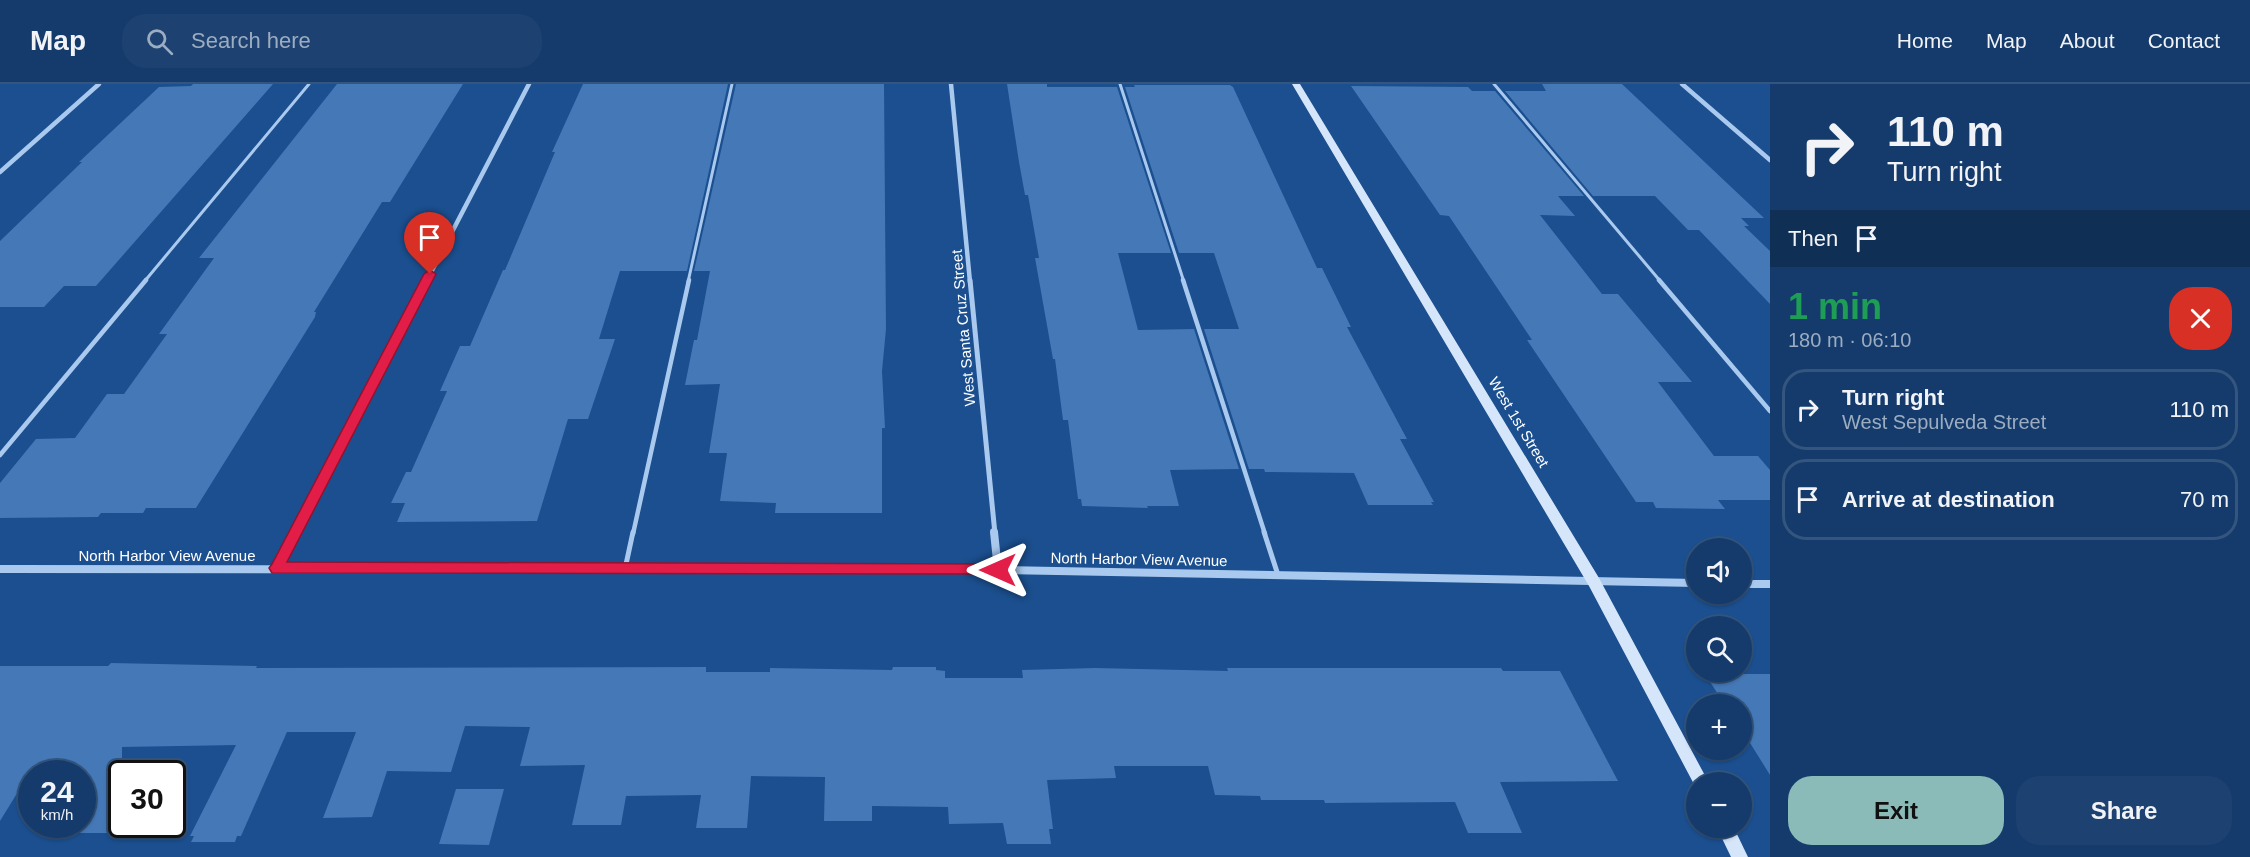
<!DOCTYPE html>
<meta charset="utf-8">
<style>
body{margin:0;font-family:Helvetica,sans-serif;background:#1d4271;color:#f1f3f6;height:100vh;display:flex;flex-direction:column;font-size:22px;white-space:nowrap}
*{box-sizing:border-box;margin:0}
p{font-size:20px;color:#9dadc1}
.icon{flex:none;width:33px;height:33px;fill:none;stroke:currentColor;stroke-width:2;stroke-linecap:round;stroke-linejoin:round}
.map{position:relative;flex:1;overflow:hidden}
.panel{display:flex;flex-direction:column;background:#143b6b;width:480px}
.panel>*{flex:none}
.top-card{background:#143b6b;color:#f1f3f6;overflow:hidden}
.fabs{position:absolute;left:1686px;top:454px;display:grid;gap:12px}
.fabs a{display:grid;place-items:center;width:66px;height:66px;border-radius:50%;background:#143b6b;box-shadow:0 2px 4px #0004,0 0 0 2px #33557e;font-size:30px}
.speed{position:absolute;left:18px;top:676px;display:flex;gap:12px;font-size:30px;font-weight:700;text-align:center}
.speed>*{display:grid;place-content:center;width:78px;height:78px;border-radius:50%;background:#143b6b;box-shadow:0 2px 4px #0004,0 0 0 2px #33557e;line-height:1}
.speed small{font-size:15px;font-weight:400}
.speed .limit{border:3px solid #111;border-radius:9px;background:#fff;color:#111}
.pin{position:absolute;display:grid;place-items:center;width:51px;height:51px;color:#fff;margin:-62px -26px;border-radius:50% 50% 50% 0;rotate:-45deg;box-shadow:0 0 6px #0007}
.pin .icon{rotate:45deg}
.me{position:absolute;width:66px;margin:-33px;rotate:270deg;stroke-linejoin:round;filter:drop-shadow(0 0 4px #0008)}
.turn{display:flex;align-items:center;gap:21px;height:126px;padding:0 18px;font-size:27px}
.turn .icon{width:78px;height:78px;stroke-width:2.5}
.turn b{display:block;font-size:42px;line-height:51px}
.then{display:flex;align-items:center;height:57px;padding:0 18px;background:#0003;gap:12px;font-size:22px}
.round{display:grid;place-items:center;flex:none;width:63px;height:63px;border-radius:24px;background:#1d4271}
.headline{display:flex;align-items:center;justify-content:space-between;height:102px;padding:0 18px}
h1{font-size:36px;font-weight:700;line-height:45px;color:#1e9e55}
.button{display:flex;gap:12px;margin-top:auto;padding:12px 18px}
.button a{flex:1;height:69px;border-radius:24px;background:#8bbbb9;color:#111;font-size:24px;font-weight:700;line-height:69px;text-align:center}
.button a+a{background:#1d4271;color:#f1f3f6}
ul{padding:0;list-style:none}
li{display:flex;align-items:center;gap:18px;height:81px;margin:0 12px 9px;padding:0 6px;border:3px solid #33557e;border-radius:24px}
li div{flex:1}
li b{display:block;font-size:22px}
li em{font-style:normal}
header{display:flex;align-items:center;gap:36px;box-sizing:border-box;height:84px;padding:0 30px;background:#143b6b;border-bottom:2px solid #33557e}
header strong{font-size:28px}
nav{display:flex;gap:33px;margin-inline-start:auto;font-size:21px}
.search{width:420px;height:54px;background:#1d4271;display:flex;align-items:center;gap:15px;box-sizing:border-box;padding:0 21px;border-radius:24px;color:#9dadc1;font-size:22px}
main{display:flex;flex:1;min-height:0}
.map>svg:first-child{display:block}
</style>
<header>
<strong>Map</strong>
<div class="search"><svg class="icon" aria-label="search" viewBox="0 0 24 24"><circle cx="10" cy="10" r="6"/><path d="M15 15l6 6"/></svg>Search here</div>
<nav><a>Home</a><a>Map</a><a>About</a><a>Contact</a></nav>
</header>
<main>
<div class="map">
<svg width="1770" height="773" viewBox="0 0 1770 773">
<rect width="100%" height="100%" fill="#1b4f8f"/>
<g fill="#4478b7">
<polygon points="193,0 273,0 96,202 64,202 44,223 0,223 0,157 82,78 79,78 159,3 191,2"/>
<polygon points="337,0 463,0 390,118 382,118 314,228 316,228 315,233 196,424 146,424 143,429 101,429 98,433 0,434 0,399 36,355 75,354 107,310 124,310 167,250 159,250 214,174 199,174"/>
<polygon points="583,0 728,0 687,187 620,187 599,255 615,255 588,335 568,335 537,437 397,438 405,419 391,419 406,388 411,388 447,307 440,307 460,262 470,262 503,186 505,186 555,68 552,68"/>
<polygon points="736,0 884,0 886,245 882,287 885,344 882,344 882,429 775,429 776,419 720,417 727,369 709,369 720,300 685,301 694,256 697,256 710,187 694,187"/>
<polygon points="1007,0 1047,0 1047,3 1117,3 1171,169 1118,169 1138,246 1194,245 1239,385 1170,386 1179,422 1147,422 1148,424 1082,422 1081,415 1078,415 1068,336 1063,336 1055,275 1053,275 1035,174 1039,174 1028,111 1025,111 1019,78"/>
<polygon points="1542,0 1622,0 1764,134 1741,134 1749,142 1744,142 1770,167 1770,220 1699,146 1688,146 1655,112 1593,112 1505,7 1546,7"/>
<polygon points="1134,1 1230,1 1233,3 1317,184 1322,184 1351,243 1347,243 1407,355 1400,355 1434,418 1431,418 1433,421 1368,421 1354,389 1265,388 1264,385 1249,385 1204,245 1239,245 1214,169 1179,169 1125,3 1135,3"/>
<polygon points="1351,2 1468,3 1472,7 1495,7 1584,112 1558,112 1575,132 1540,131 1602,210 1618,210 1692,298 1658,298 1714,372 1758,372 1770,386 1770,416 1718,416 1725,425 1656,424 1653,418 1636,418 1527,256 1532,256 1449,132 1440,131"/>
<polygon points="111,579 257,582 256,584 706,583 706,588 770,588 770,584 892,586 893,583 936,583 936,586 945,587 945,594 1023,594 1022,586 1095,584 1228,587 1227,584 1501,584 1503,587 1560,587 1618,697 1500,698 1522,749 1468,749 1455,718 1325,719 1324,716 1261,716 1260,712 1215,711 1208,682 1114,682 1116,694 1047,696 1053,745 1049,745 1051,760 1007,760 1003,739 949,740 948,723 872,722 872,737 824,737 825,693 751,692 747,744 696,744 701,711 626,712 621,741 572,741 585,681 520,682 530,643 465,642 451,688 387,687 372,733 323,734 356,648 287,648 241,752 237,752 235,758 191,758 194,752 190,752 236,661 122,663 122,749 70,749 75,741 82,741 82,690 29,690 0,737 0,582 108,582"/>
<polygon points="1705,590 1770,590 1770,691 1742,646 1742,621 1725,621"/>
<polygon points="456,705 504,705 489,761 439,760"/>
</g>
<g fill="none" stroke-linecap="round" stroke-linejoin="round">
<g stroke="#a9c9ee" stroke-width="3">
<polyline points="1120,0 1184,198"/>
<polyline points="1494,0 1661,198"/>
<polyline points="144,198 309,0"/>
<polyline points="688,198 732,0"/>
</g>
<g stroke="#a9c9ee" stroke-width="4.5">
<polyline points="1183,196 1265,450"/>
<polyline points="1659,196 1770,327"/>
<polyline points="0,371 146,196"/>
<polyline points="633,450 689,196"/>
</g>
<g stroke="#a9c9ee" stroke-width="5">
<polyline points="1264,448 1278,491"/>
<polyline points="625,485 633,448"/>
</g>
<g stroke="#a9c9ee" stroke-width="4.5">
<polyline points="951,0 970,198"/>
<polyline points="1682,0 1770,76"/>
<polyline points="0,88 99,0"/>
<polyline points="426,198 529,0"/>
</g>
<g stroke="#a9c9ee" stroke-width="5">
<polyline points="970,196 995,450"/>
<polyline points="295,450 427,196"/>
</g>
<g stroke="#a9c9ee" stroke-width="8">
<polyline points="994,448 998,486"/>
<polyline points="0,485 998,486 1696,499"/>
<polyline points="277,485 296,448"/>
<polyline points="1742,500 1770,500"/>
</g>
<g fill="#d6e6fa" fill-rule="evenodd">
<polygon points="1292,0 1300,0 1599,494 1709,699 1696,699 1696,704 1589,502"/>
<polygon points="1717,744 1734,744 1748,773 1731,773"/>
</g>
</g>
<polygon fill="#e11d48" stroke="#92132f" stroke-width="1.5" points="430,186 436,190 287,478 998,480 1003,481 1005,486 1003,490 272,489 269,484 272,480 424,190"/>
<g text-anchor="middle" dominant-baseline="central" stroke-width="5" stroke-linejoin="round" paint-order="stroke">
<g font-size="15" fill="#fff" stroke="#1b4f8f">
<text transform="translate(963 244) rotate(-95)">West Santa Cruz Street</text>
<text transform="translate(1519 338) rotate(59)">West 1st Street</text>
<text x="167" y="471">North Harbor View Avenue</text>
<text transform="translate(1139 475) rotate(1)">North Harbor View Avenue</text>
</g>
</g>
</svg>
<div class="fabs">
<a><svg class="icon" aria-label="sound" viewBox="0 0 24 24"><path d="M4 9h4l5-4v14l-5-4H4zM17 9q2 3 0 6"/></svg></a>
<a><svg class="icon" aria-label="search" viewBox="0 0 24 24"><circle cx="10" cy="10" r="6"/><path d="M15 15l6 6"/></svg></a>
<a>+</a>
<a>−</a>
</div>
<div class="speed"><div>24<small>km/h</small></div><div class="limit">30</div></div>
<div class="pin" style="left:430px;top:190px;background:#d93025"><svg class="icon" aria-label="arrive" viewBox="0 0 24 24"><path d="M6 21V4h12l-3 4 3 4H6"/></svg></div>
<svg class="me" style="left:998px;top:486px" viewBox="-20 -20 40 40"><path d="M0-17L14 15 0 8-14 15z" fill="#e11d48" stroke="#fff" stroke-width="4"/></svg>
</div>
<section class="panel">
<div class="top-card">
<div class="turn"><svg class="icon" aria-label="right" viewBox="0 0 24 24"><path d="M7 20v-9h11M14 6l5 5-5 5"/></svg><div><b>110 m</b>Turn right</div></div>
<div class="then">Then<svg class="icon" aria-label="arrive" viewBox="0 0 24 24"><path d="M6 21V4h12l-3 4 3 4H6"/></svg></div>
</div>
<div class="headline"><div><h1>1 min</h1><p>180 m · 06:10</p></div><a class="round" style="background:#d93025;color:#fff"><svg class="icon" aria-label="close" viewBox="0 0 24 24"><path d="M6 6l12 12M18 6L6 18"/></svg></a></div>
<ul>
<li><svg class="icon" aria-label="right" viewBox="0 0 24 24"><path d="M7 20v-9h11M14 6l5 5-5 5"/></svg><div><b>Turn right</b><p>West Sepulveda Street</p></div><em>110 m</em></li>
<li><svg class="icon" aria-label="arrive" viewBox="0 0 24 24"><path d="M6 21V4h12l-3 4 3 4H6"/></svg><div><b>Arrive at destination</b></div><em>70 m</em></li>
</ul>
<div class="button"><a>Exit</a><a>Share</a></div>
</section>
</main>
